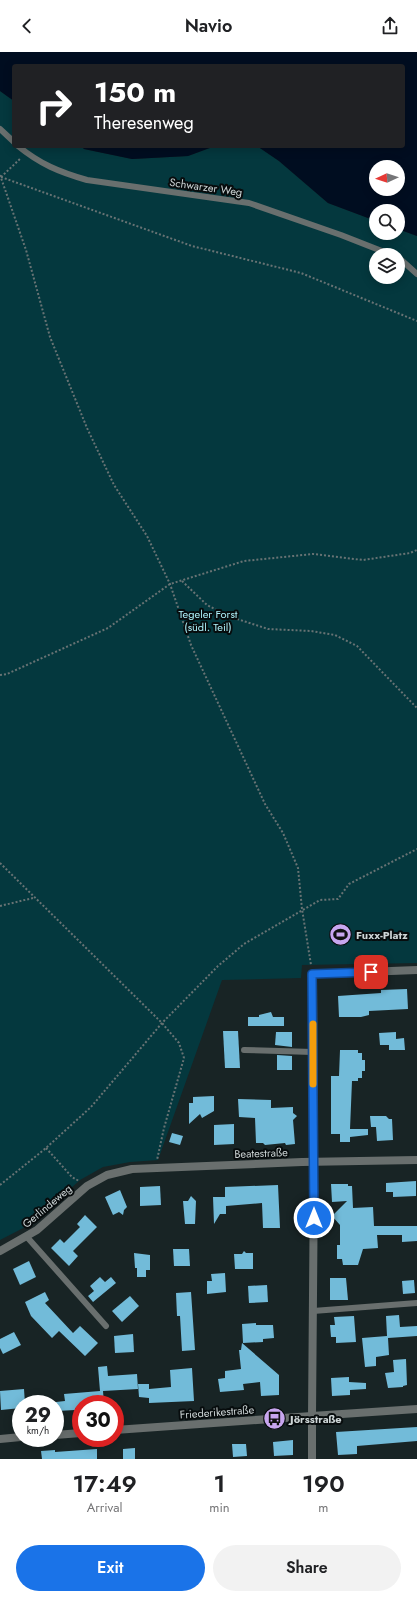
<!DOCTYPE html>
<meta charset="utf-8">
<style>
body{margin:0;font-family:Jost,sans-serif;background:#f2f2f2;color:#202124;height:100vh;display:flex;flex-direction:column;font-size:15px;white-space:nowrap}
*{box-sizing:border-box;margin:0}
p{font-size:13px;color:#757577}
.icon{flex:none;width:22px;height:22px;fill:none;stroke:currentColor;stroke-width:2;stroke-linecap:round;stroke-linejoin:round}
.map{position:relative;height:1407px;overflow:hidden}
.drawer{display:flex;flex-direction:column;background:#fff;flex:1}
.drawer>*{flex:none}
.top-card{position:absolute;left:12px;top:12px;width:393px;height:84px;border-radius:4px;box-shadow:0 2px 10px #0003;background:#202124;color:#fff;overflow:hidden}
.needle{width:26px;rotate:267deg}
.tools{position:absolute;left:369px;top:108px;display:grid;gap:8px}
.tools a{display:grid;place-items:center;width:36px;height:36px;border-radius:50%;background:#fff;box-shadow:0 2px 10px #0003;font-size:20px}
.speed{position:absolute;left:12px;top:1343px;display:flex;gap:8px;font-size:20px;font-weight:700;text-align:center}
.speed>*{display:grid;place-content:center;width:52px;height:52px;border-radius:50%;background:#fff;box-shadow:0 2px 10px #0003;line-height:1}
.speed small{font-size:10px;font-weight:400}
.speed .limit{border:6px solid #d22;background:#fff;color:#111}
.pin{position:absolute;display:grid;place-items:center;width:34px;height:34px;color:#fff;margin:-17px;border-radius:8px;box-shadow:0 2px 6px #0006}
.me{position:absolute;width:44px;margin:-22px;rotate:0deg;stroke-linejoin:round;filter:drop-shadow(0 0 3px #0008)}
.turn{display:flex;align-items:center;gap:14px;height:84px;padding:0 16px;font-size:18px}
.turn .icon{width:52px;height:52px;stroke-width:2.5}
.turn b{display:block;font-size:28px;line-height:34px}
.eta{display:flex;justify-content:space-evenly;align-items:center;height:68px;text-align:center}
.eta b{font-size:24px;font-weight:600;line-height:28px}
.primary-button{display:flex;gap:8px;margin-top:auto;padding:8px 16px}
.primary-button a{flex:1;height:46px;border-radius:24px;background:#1a73e8;color:#fff;font-size:16px;font-weight:600;line-height:46px;text-align:center}
.primary-button a+a{background:#f2f2f2;color:#202124}
header{display:flex;justify-content:space-between;align-items:center;height:52px;padding:0 16px;background:#fff;font-size:18px;font-weight:600}
.map>svg:first-child{display:block}
</style>
<header><svg class="icon" aria-label="back" viewBox="0 0 24 24"><path d="M15 5l-7 7 7 7"/></svg>Navio<svg class="icon" aria-label="share" viewBox="0 0 24 24"><path d="M12 15V3M7 8l5-5 5 5M5 13v7h14v-7"/></svg></header>
<div class="map">
<svg width="417" height="1407" viewBox="0 0 417 1407">
<rect width="100%" height="100%" fill="#182425"/>
<path fill="#04383e" fill-rule="evenodd" d="M0 39 14 49V94H81L84 97 132 107 188 104 215 94H257L279 109 328 151 376 169V181H398V177L417 184V911L302 913 301 926 222 928 158 1108 130 1110 103 1115 80 1128 31 1172 0 1188ZM376 203H398V225H376Z"/>
<g fill="#000d20" fill-rule="evenodd">
<path d="M0 0H417V184L398 177V159H376V169L328 151 279 109 257 94H403V14H14V49L0 39ZM376 115H398V137H376Z"/>
<polygon points="81,94 215,94 188,104 132,107 84,97"/>
</g>
<g fill="#72bbd9">
<polygon points="407,937 408,957 369,959 369,963 361,965 339,965 338,944 381,941 381,938"/>
<polygon points="271,960 273,965 284,965 284,974 248,974 248,965 259,965 259,963"/>
<polygon points="223,979 238,979 240,1016 225,1016"/>
<polygon points="276,980 292,980 292,995 275,993"/>
<polygon points="396,980 396,987 404,986 405,998 389,998 389,993 380,993 379,981"/>
<polygon points="340,998 358,998 358,1001 362,1001 362,1008 365,1008 365,1019 362,1019 362,1026 358,1026 358,1029 352,1029 350,1077 368,1077 368,1083 350,1085 350,1090 340,1090 340,1082 331,1082 331,1024 339,1024"/>
<polygon points="277,1003 292,1004 292,1018 277,1018"/>
<polygon points="214,1044 214,1059 202,1066 200,1062 189,1072 189,1051 193,1051 193,1045"/>
<polygon points="238,1047 271,1048 271,1056 293,1055 293,1061 297,1064 293,1068 295,1092 286,1093 285,1091 265,1093 263,1091 256,1091 255,1066 239,1065"/>
<polygon points="370,1064 386,1064 389,1067 392,1067 393,1088 377,1089 376,1075 371,1075"/>
<polygon points="234,1072 234,1092 214,1093 214,1073"/>
<polygon points="172,1081 183,1084 180,1093 169,1090"/>
<polygon points="416,1129 416,1144 393,1145 393,1140 386,1140 386,1131"/>
<polygon points="331,1132 348,1132 348,1134 352,1134 353,1156 373,1155 374,1174 417,1174 417,1189 402,1190 402,1183 377,1183 378,1196 363,1197 358,1213 343,1213 342,1207 337,1207 337,1193 340,1193 340,1173 332,1164 347,1149 332,1150"/>
<polygon points="278,1133 280,1176 263,1176 262,1151 226,1154 226,1162 220,1162 214,1172 213,1145 225,1145 225,1135"/>
<polygon points="160,1134 161,1153 140,1154 140,1135"/>
<polygon points="120,1138 127,1155 124,1158 123,1163 119,1160 113,1163 105,1145"/>
<polygon points="191,1144 196,1149 195,1172 185,1172 183,1149 188,1149"/>
<polygon points="85,1163 97,1175 73,1199 78,1204 69,1214 51,1196 60,1187 64,1191 80,1175 77,1172"/>
<polygon points="173,1197 189,1197 190,1214 174,1214"/>
<polygon points="244,1199 246,1201 253,1201 253,1217 235,1217 234,1202 242,1202"/>
<polygon points="134,1201 150,1203 150,1218 146,1218 146,1225 137,1225 137,1216 135,1216"/>
<polygon points="29,1209 36,1225 20,1233 13,1217"/>
<polygon points="225,1221 226,1240 207,1242 207,1229 212,1229 211,1222"/>
<polygon points="100,1225 105,1230 111,1225 116,1231 93,1250 88,1244 94,1239 90,1234"/>
<polygon points="330,1226 346,1226 348,1248 330,1248"/>
<polygon points="414,1228 415,1241 403,1242 402,1229"/>
<polygon points="267,1233 268,1250 249,1251 248,1234"/>
<polygon points="45,1240 49,1248 45,1251 73,1281 80,1274 98,1291 85,1304 59,1279 52,1286 31,1264 25,1250"/>
<polygon points="191,1240 195,1298 182,1299 180,1264 177,1264 176,1241"/>
<polygon points="130,1244 139,1254 122,1270 112,1259"/>
<polygon points="399,1263 400,1275 417,1274 417,1284 388,1286 389,1303 376,1305 376,1314 365,1315 362,1286 387,1284 386,1264"/>
<polygon points="354,1264 356,1290 336,1291 336,1285 331,1285 330,1273 335,1273 334,1265"/>
<polygon points="256,1271 256,1273 273,1273 274,1286 263,1287 263,1290 243,1291 242,1272"/>
<polygon points="14,1280 21,1293 3,1302 0,1296 0,1287"/>
<polygon points="133,1282 134,1300 115,1301 114,1284"/>
<polygon points="242,1291 279,1323 279,1343 261,1344 260,1330 243,1332 244,1338 220,1340 218,1327 225,1326 225,1319 241,1317 239,1298 241,1298"/>
<polygon points="406,1307 407,1333 403,1334 403,1335 388,1336 385,1321 394,1320 393,1308"/>
<polygon points="107,1314 108,1324 137,1322 138,1337 103,1339 104,1352 81,1352 81,1356 75,1356 75,1358 57,1359 56,1350 65,1349 64,1342 100,1339 98,1315"/>
<polygon points="192,1316 194,1349 149,1351 149,1346 139,1345 138,1332 149,1332 149,1337 171,1335 170,1318"/>
<polygon points="349,1325 349,1330 366,1331 366,1337 350,1338 350,1343 332,1344 331,1326"/>
<polygon points="24,1337 25,1352 21,1352 21,1356 1,1358 0,1339"/>
<polygon points="417,1375 417,1389 357,1394 357,1402 338,1403 336,1380"/>
<polygon points="293,1388 293,1403 274,1404 273,1390"/>
<polygon points="232,1392 246,1392 247,1404 233,1405"/>
<polygon points="135,1396 135,1407 123,1407 123,1397"/>
<polygon points="97,1397 97,1407 42,1407 41,1399 55,1398 55,1400"/>
</g>
<g fill="none" stroke-linecap="round" stroke-linejoin="round">
<g stroke="#687374" stroke-width="2" stroke-dasharray="2 2" stroke-linecap="butt">
<polyline points="0,123 26,198 50,285 87,376 114,433 147,484 170,532 191,593 265,752 283,781 298,816 302,857 311,913"/>
<polyline points="1,125 192,194 301,221 417,269"/>
<polyline points="1,125 21,106"/>
<polyline points="182,529 207,553 228,564 268,577 311,579 335,583 357,594 417,656"/>
<polyline points="0,623 7,622 108,576 170,532 244,509 313,502 363,508 410,501 417,498"/>
<polyline points="0,811 162,971 179,991 184,1006 164,1076 157,1108"/>
<polyline points="0,854 33,846"/>
<polyline points="46,1096 72,1125 79,1129"/>
<polyline points="0,1133 46,1096 91,1055 162,971 218,914 244,892 320,848 338,847 349,832 417,797"/>
</g>
<g stroke="#696f6e" stroke-width="6">
<polyline points="0,77 14,90"/>
<path d="M18 94C40 112 59 120 87 128L249 151 341 183 392 203"/>
<polyline points="398,205 417,222"/>
<polyline points="244,998 313,1000"/>
<polyline points="27,1185 106,1274"/>
<polyline points="313,1259 417,1251"/>
</g>
<g stroke="#696f6e" stroke-width="8">
<polyline points="417,918 313,922 314,1122 312,1364 417,1357"/>
<polyline points="0,1199 37,1178 87,1134 107,1123 132,1117 302,1110 417,1108"/>
</g>
<g stroke="#696f6e" stroke-width="8">
<polyline points="115,1378 312,1364 312,1407"/>
<polyline points="55,1383 81,1381"/>
<polyline points="0,1387 21,1385"/>
</g>
</g>
<g fill="none" stroke-linecap="round" stroke-linejoin="round">
<defs>
<polyline id="route" points="314,1166 312,922 371,920"/>
</defs>
<use href="#route" stroke="#114b97" stroke-width="10"/>
<use href="#route" stroke="#1a73e8" stroke-width="7"/>
<polyline stroke="#f59e0b" stroke-width="7" points="313,972 313,1032"/>
</g>
<defs>
<symbol id="stadium-disc" viewBox="-11 -11 22 22"><circle r="9.5" fill="#c8a6ef" stroke="#070c0d"/><path d="M0-5a6.5 5 0 1 0 0 10a6.5 5 0 1 0 0-10ZM-3.5-1.8h7v3.6h-7Z" fill="#111"/></symbol>
<symbol id="bus-disc" viewBox="-11 -11 22 22"><circle r="9.5" fill="#c8a6ef" stroke="#070c0d"/><path d="M-5-6H5V4H4V6H2V4H-2V6H-4V4H-5ZM-3.5-4V0h7V-4ZM-3.5 1.2v1.5H-2V1.2ZM2 1.2v1.5H3.5V1.2Z" fill="#111"/></symbol>
</defs>
<g fill-rule="evenodd">
<use href="#stadium-disc" x="328" y="870" width="25" height="25"/>
<use href="#bus-disc" x="262" y="1354" width="25" height="25"/>
</g>
<g text-anchor="middle" dominant-baseline="central" stroke-width="4" stroke-linejoin="round" paint-order="stroke">
<g font-size="11" fill="#ced6d7" stroke="#070c0d">
<text transform="translate(206 135) rotate(8)">Schwarzer Weg</text>
<text transform="translate(261 1101) rotate(-2)">Beatestraße</text>
<text transform="translate(47 1154) rotate(-40)">Gerlindeweg</text>
<text transform="translate(217 1360) rotate(-4)">Friederikestraße</text>
</g>
<g font-size="11" fill="#aef2fb" stroke="#070c0d">
<text x="208" y="562">Tegeler Forst<tspan x="208" dy="13">(südl. Teil)</tspan></text>
</g>
<g font-size="11" font-weight="bold" fill="#ced6d7" stroke="#070c0d" text-anchor="start">
<text x="356" y="883">Fuxx-Platz</text>
<text x="290" y="1367">Jörsstraße</text>
</g>
</g>
</svg>
<div class="tools">
<a><svg class="needle" viewBox="-14 -14 28 28"><path d="M0-13l5 13h-10z" fill="#e53935"/><path d="M0 13l5-13h-10z" fill="#757577"/></svg></a>
<a><svg class="icon" aria-label="search" viewBox="0 0 24 24"><circle cx="10" cy="10" r="6"/><path d="M15 15l6 6"/></svg></a>
<a><svg class="icon" aria-label="layers" viewBox="0 0 24 24"><path d="M12 4l9 5-9 5-9-5zM3 14l9 5 9-5"/></svg></a>
</div>
<div class="speed"><div>29<small>km/h</small></div><div class="limit">30</div></div>
<div class="pin" style="left:371px;top:920px;background:#d93025"><svg class="icon" aria-label="arrive" viewBox="0 0 24 24"><path d="M6 21V4h12l-3 4 3 4H6"/></svg></div>
<svg class="me" style="left:314px;top:1166px" viewBox="-20 -20 40 40"><circle r="17" fill="#1a73e8" stroke="#fff" stroke-width="3"/><path d="M0-11L8 9 0 5-8 9z" fill="#fff"/></svg>
<div class="top-card">
<div class="turn"><svg class="icon" aria-label="right" viewBox="0 0 24 24"><path d="M7 20v-9h11M14 6l5 5-5 5"/></svg><div><b>150 m</b>Theresenweg</div></div>
</div>
</div>
<section class="drawer">
<div class="eta">
<div><b>17:49</b><p>Arrival</p></div>
<div><b>1</b><p>min</p></div>
<div><b>190</b><p>m</p></div>
</div>
<div class="primary-button"><a>Exit</a><a>Share</a></div>
</section>
